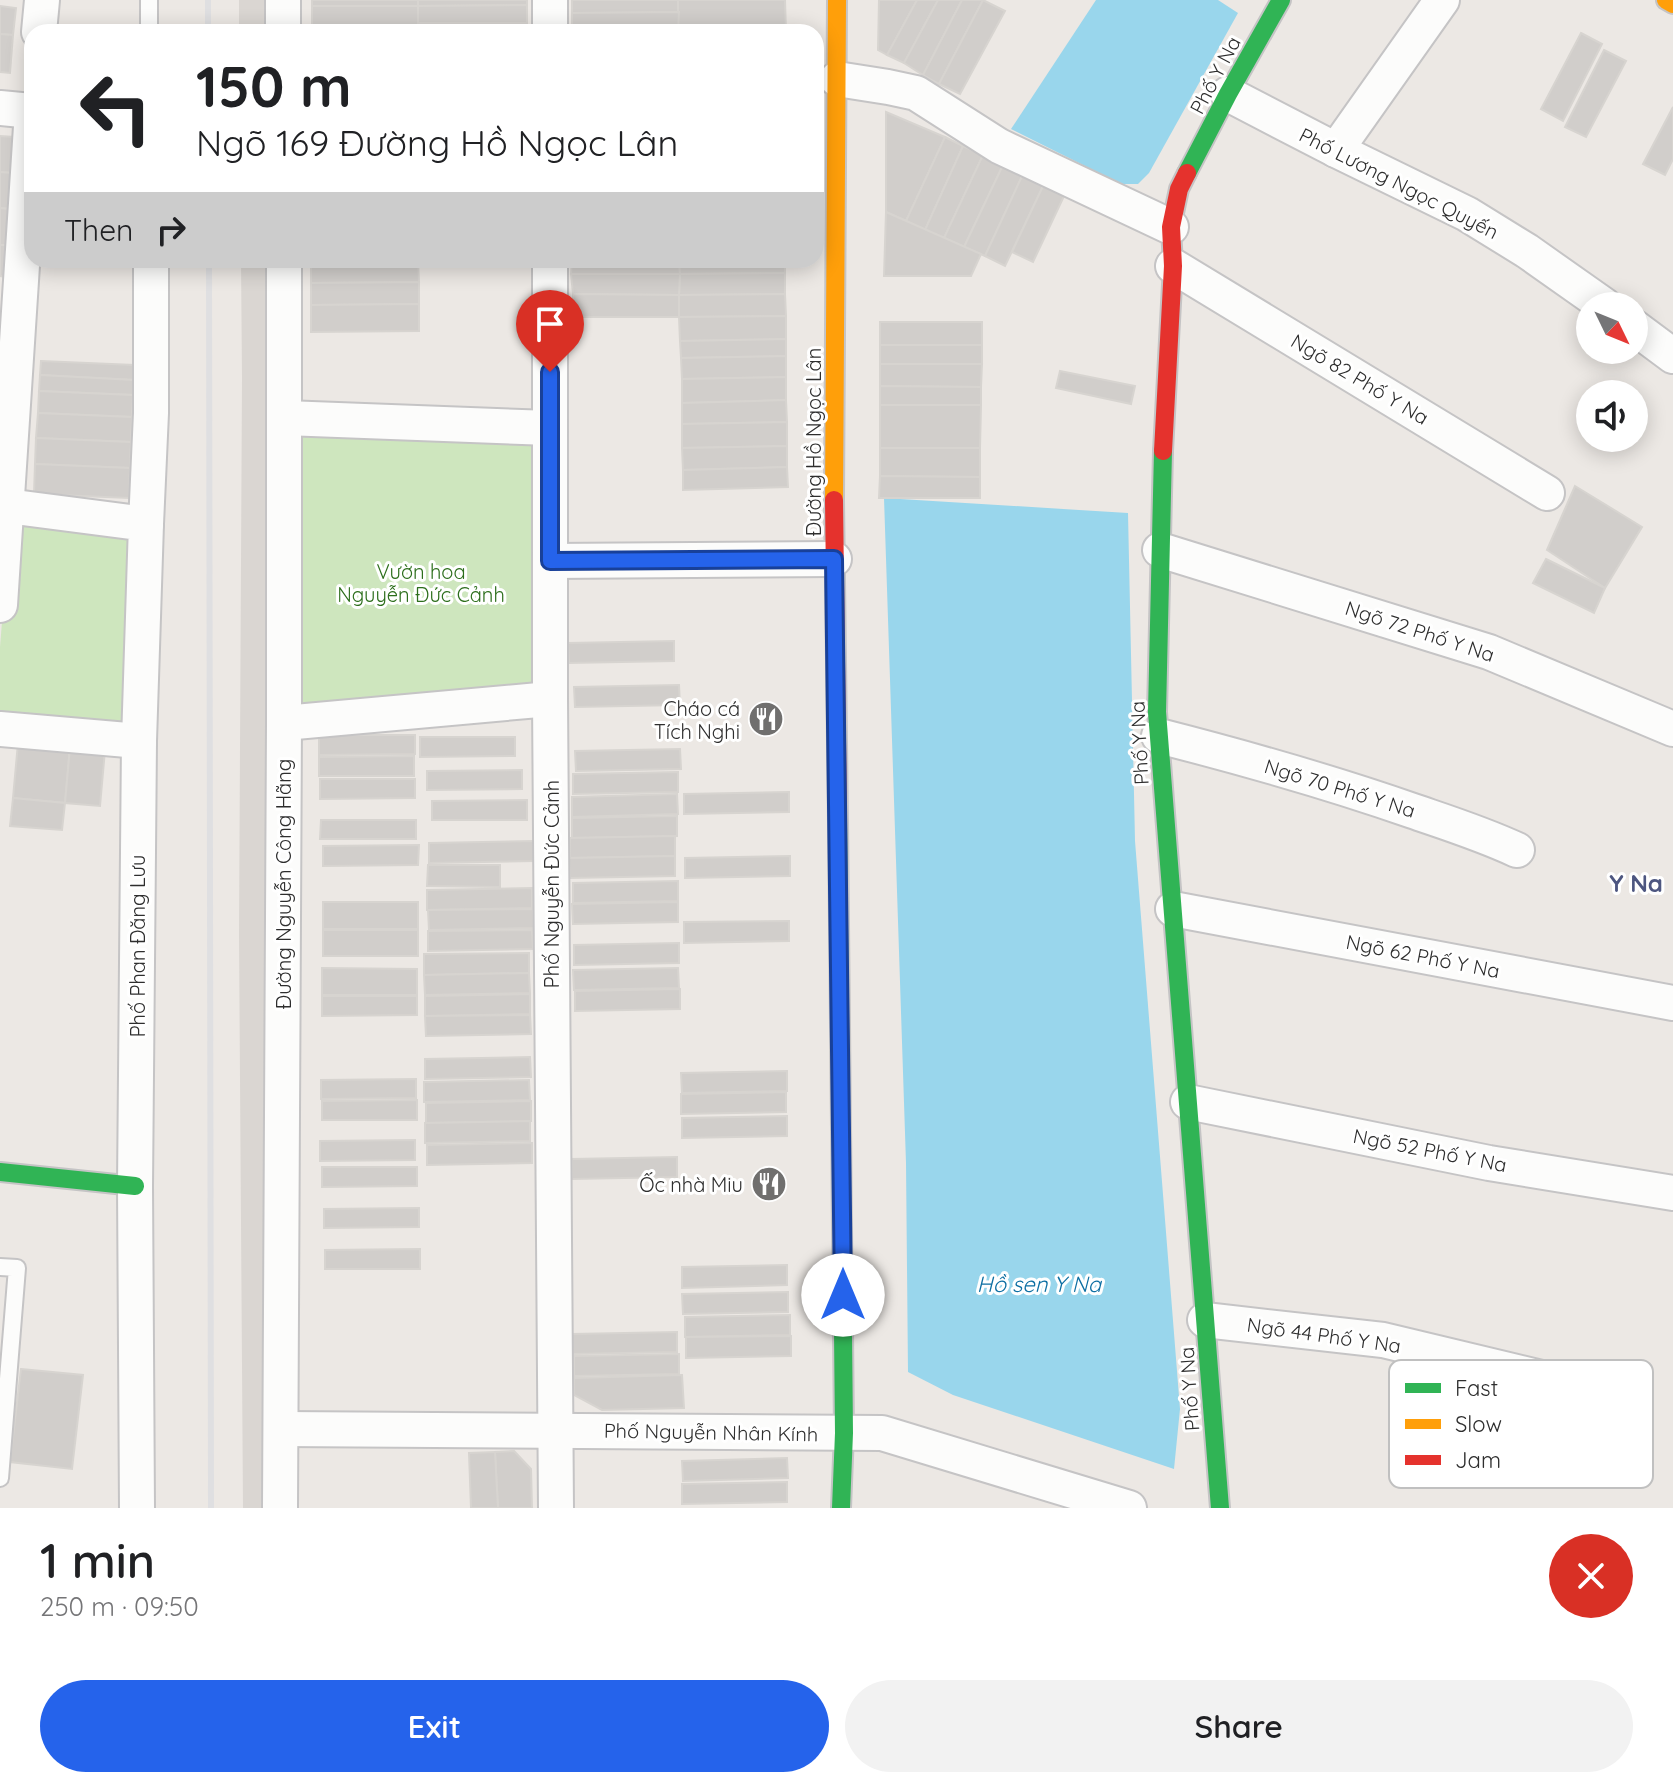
<!DOCTYPE html>
<meta charset="utf-8">
<style>
body{margin:0;font-family:Quicksand,sans-serif;background:#f2f2f2;color:#202124;height:100vh;display:flex;flex-direction:column;font-size:30px;white-space:nowrap}
*{box-sizing:border-box;margin:0}
p{font-size:26px;color:#757577}
.icon{flex:none;width:44px;height:44px;fill:none;stroke:currentColor;stroke-width:2;stroke-linecap:round;stroke-linejoin:round}
.map{position:relative;height:1508px;overflow:hidden}
.details{display:flex;flex-direction:column;background:#fff;flex:1}
.details>*{flex:none}
.banner{position:absolute;left:24px;top:24px;width:800px;height:244px;border-radius:24px;box-shadow:0 4px 20px #0003;background:#fff;color:#202124;overflow:hidden}
.needle{width:52px;rotate:133deg}
.buttons{position:absolute;left:1576px;top:292px;display:grid;gap:16px}
.buttons a{display:grid;place-items:center;width:72px;height:72px;border-radius:50%;background:#fff;box-shadow:0 4px 20px #0003;font-size:40px}
.pin{position:absolute;display:grid;place-items:center;width:68px;height:68px;color:#fff;margin:-82px -34px;border-radius:50% 50% 50% 0;rotate:-45deg;box-shadow:0 0 8px #0007}
.pin .icon{rotate:45deg}
.me{position:absolute;width:88px;margin:-44px;rotate:0deg;stroke-linejoin:round;filter:drop-shadow(0 0 6px #0008)}
.turn{display:flex;align-items:center;gap:28px;height:168px;padding:0 40px;font-size:36px}
.turn .icon{width:104px;height:104px;stroke-width:2.5}
.turn b{display:block;font-size:56px;line-height:68px}
.then{display:flex;align-items:center;height:76px;padding:0 40px;background:#0003;gap:16px;font-size:30px}
.round{display:grid;place-items:center;flex:none;width:84px;height:84px;border-radius:42px;background:#f2f2f2}
.overview{display:flex;align-items:center;justify-content:space-between;height:136px;padding:0 40px}
h1{font-size:48px;font-weight:600;line-height:60px}
.cta{display:flex;gap:16px;margin-top:auto;padding:16px 40px}
.cta a{flex:1;height:92px;border-radius:48px;background:#2563eb;color:#fff;font-size:32px;font-weight:600;line-height:92px;text-align:center}
.cta a+a{background:#f2f2f2;color:#202124}
.map>svg:first-child{display:block}
</style>
<div class="map">
<svg width="1673" height="1508" viewBox="0 0 1673 1508">
<rect width="100%" height="100%" fill="#ece8e4"/>
<g fill="#cee6be">
<polygon points="300,430 538,439 544,695 299,716"/>
<polygon points="10,521 138,529 130,733 0,727 0,647"/>
</g>
<g fill="#dad6d2">
<rect x="239" y="0" width="31" height="32"/>
<polygon points="241,260 272,260 266,1508 243,1508 239,935 242,378"/>
</g>
<g fill="#99d6ec">
<polygon points="1096,0 1218,0 1238,13 1149,173 1138,184 1121,184 1011,129"/>
<polygon points="884,498 1128,513 1135,841 1180,1409 1174,1469 953,1395 908,1372 906,1163"/>
</g>
<g fill="#d1cecb" stroke="#d7d4d0" stroke-width="2">
<rect x="312" y="0" width="106" height="6"/>
<polygon points="418,0 527,0 527,5 418,6"/>
<polygon points="572,0 678,0 679,12 572,13"/>
<polygon points="678,0 785,0 786,32 678,32"/>
<polygon points="879,0 917,0 887,55 878,50"/>
<polygon points="917,0 938,0 904,63 887,55"/>
<polygon points="938,0 962,0 923,75 904,63"/>
<polygon points="962,0 983,0 939,84 923,75"/>
<polygon points="983,0 1005,11 960,94 939,84"/>
<polygon points="527,5 527,23 418,23 418,6"/>
<polygon points="0,6 16,8 13,35 0,34"/>
<rect x="312" y="6" width="106" height="25"/>
<polygon points="679,12 678,32 572,32 572,13"/>
<rect x="418" y="23" width="109" height="9"/>
<polygon points="1581,33 1602,44 1563,121 1541,109"/>
<polygon points="0,34 13,35 10,73 0,72"/>
<polygon points="1604,50 1626,61 1586,137 1565,127"/>
<polygon points="1673,107 1673,159 1665,175 1643,164"/>
<polygon points="886,112 945,137 906,221 886,212"/>
<polygon points="0,136 14,137 12,173 0,172"/>
<polygon points="945,137 963,146 925,230 906,221"/>
<polygon points="963,146 983,155 944,238 925,230"/>
<polygon points="983,155 1003,165 964,247 944,238"/>
<polygon points="1003,165 1023,174 985,256 964,247"/>
<polygon points="0,172 12,173 9,209 0,208"/>
<polygon points="1023,174 1044,184 1005,266 985,256"/>
<polygon points="1044,184 1065,194 1033,262 1012,252"/>
<polygon points="0,208 9,209 6,245 0,245"/>
<polygon points="886,212 981,254 971,276 884,276"/>
<polygon points="0,245 6,245 5,277 0,276"/>
<polygon points="311,260 418,260 419,282 311,283"/>
<polygon points="572,260 679,260 680,274 571,274"/>
<polygon points="679,260 785,260 785,273 680,274"/>
<polygon points="785,273 785,294 679,295 680,274"/>
<polygon points="571,274 680,274 679,295 573,294"/>
<polygon points="419,282 419,304 311,305 311,283"/>
<polygon points="573,294 679,295 679,317 573,317"/>
<polygon points="785,294 786,316 679,317 679,295"/>
<polygon points="419,304 419,331 311,332 311,305"/>
<polygon points="786,316 786,339 680,341 679,317"/>
<rect x="880" y="322" width="102" height="23"/>
<polygon points="786,339 786,356 681,358 680,341"/>
<rect x="880" y="345" width="102" height="19"/>
<polygon points="786,356 786,377 682,379 681,358"/>
<polygon points="41,361 134,365 134,380 40,375"/>
<polygon points="880,364 982,364 981,387 880,386"/>
<polygon points="1060,371 1135,386 1131,404 1056,388"/>
<polygon points="40,375 134,380 133,395 39,391"/>
<polygon points="786,377 786,400 682,403 682,379"/>
<polygon points="880,386 981,387 981,405 880,405"/>
<polygon points="39,391 133,395 132,417 38,413"/>
<polygon points="786,400 787,422 682,424 682,403"/>
<polygon points="880,405 981,405 980,448 880,448"/>
<polygon points="38,413 132,417 131,442 36,438"/>
<polygon points="787,422 787,446 682,448 682,424"/>
<polygon points="36,438 131,442 130,468 35,464"/>
<polygon points="787,446 787,467 683,470 682,448"/>
<polygon points="880,448 980,448 980,477 880,476"/>
<polygon points="35,464 130,468 129,498 34,494"/>
<polygon points="787,467 788,487 683,490 683,470"/>
<polygon points="880,476 980,477 980,498 879,498"/>
<polygon points="1575,486 1642,527 1605,588 1547,550"/>
<polygon points="1546,559 1605,588 1594,613 1533,583"/>
<polygon points="674,641 674,661 569,663 568,643"/>
<polygon points="679,685 680,705 575,707 574,687"/>
<polygon points="319,735 415,735 415,754 319,755"/>
<polygon points="420,737 515,737 515,756 420,757"/>
<polygon points="18,743 70,747 65,803 13,798"/>
<polygon points="70,747 105,750 100,806 65,803"/>
<polygon points="680,749 681,769 576,771 575,751"/>
<polygon points="414,756 414,776 319,776 319,757"/>
<polygon points="522,770 522,789 427,790 427,771"/>
<polygon points="678,772 678,792 573,794 573,774"/>
<polygon points="320,779 415,779 415,798 320,799"/>
<polygon points="789,792 789,812 684,814 684,794"/>
<polygon points="677,794 678,814 572,817 572,797"/>
<polygon points="13,798 65,803 62,830 10,826"/>
<polygon points="527,800 527,820 432,820 432,801"/>
<polygon points="677,816 677,836 572,838 572,818"/>
<polygon points="321,820 416,820 416,839 320,839"/>
<polygon points="675,836 675,856 570,858 570,838"/>
<polygon points="534,841 534,861 429,863 429,843"/>
<polygon points="419,845 418,865 323,866 323,846"/>
<polygon points="675,856 675,876 570,878 569,858"/>
<polygon points="790,856 790,876 685,878 685,858"/>
<polygon points="428,865 500,865 500,887 427,886"/>
<polygon points="678,881 678,901 573,903 573,883"/>
<polygon points="532,888 532,908 427,910 427,890"/>
<rect x="323" y="902" width="95" height="27"/>
<polygon points="678,902 678,922 573,924 572,904"/>
<polygon points="533,909 534,928 429,930 428,910"/>
<polygon points="789,921 789,941 684,943 684,922"/>
<rect x="323" y="930" width="95" height="26"/>
<polygon points="532,930 533,949 428,951 428,931"/>
<polygon points="679,943 679,963 574,965 574,945"/>
<polygon points="529,953 529,973 424,975 424,954"/>
<polygon points="322,968 417,969 417,995 322,995"/>
<polygon points="678,968 679,988 574,990 573,970"/>
<polygon points="529,973 530,993 425,995 424,975"/>
<polygon points="680,989 680,1009 575,1011 575,991"/>
<polygon points="530,994 530,1014 425,1016 425,996"/>
<polygon points="322,996 417,996 417,1015 322,1016"/>
<polygon points="530,1015 531,1034 426,1036 425,1016"/>
<polygon points="530,1057 531,1077 425,1079 425,1059"/>
<polygon points="787,1071 787,1091 682,1093 681,1073"/>
<polygon points="416,1079 416,1098 321,1099 321,1080"/>
<polygon points="529,1080 530,1100 424,1102 424,1082"/>
<polygon points="786,1092 786,1112 681,1114 681,1094"/>
<polygon points="417,1100 417,1120 322,1120 322,1101"/>
<polygon points="531,1101 531,1121 426,1123 426,1103"/>
<polygon points="787,1116 787,1136 682,1138 682,1118"/>
<polygon points="530,1121 530,1141 425,1143 425,1123"/>
<polygon points="415,1140 415,1160 320,1161 320,1141"/>
<polygon points="532,1143 532,1163 427,1165 427,1145"/>
<polygon points="677,1157 677,1177 572,1179 572,1159"/>
<polygon points="322,1167 417,1167 417,1186 322,1187"/>
<polygon points="419,1208 419,1227 324,1228 324,1209"/>
<polygon points="420,1249 420,1269 325,1269 325,1250"/>
<polygon points="787,1265 787,1285 682,1288 682,1267"/>
<polygon points="788,1292 788,1312 683,1314 682,1294"/>
<polygon points="790,1315 790,1335 685,1337 685,1317"/>
<polygon points="677,1332 677,1352 572,1354 572,1334"/>
<polygon points="791,1336 791,1356 686,1358 686,1337"/>
<polygon points="679,1354 679,1374 574,1376 574,1356"/>
<polygon points="21,1369 83,1375 72,1469 10,1462"/>
<polygon points="682,1375 684,1408 602,1410 574,1395 574,1378"/>
<polygon points="514,1451 531,1469 532,1508 498,1508 495,1452"/>
<polygon points="495,1452 498,1508 471,1508 469,1453"/>
<polygon points="787,1458 788,1478 683,1481 682,1461"/>
<polygon points="787,1482 787,1502 682,1504 682,1484"/>
</g>
<g fill="none" stroke-linecap="round" stroke-linejoin="round">
<defs>
<g id="lane">
<polyline points="149,32 149,0"/>
<polyline points="0,1267 17,1268 0,1478"/>
</g>
<g id="street">
<polyline points="283,0 283,32"/>
<polyline points="550,0 550,32"/>
<polyline points="39,32 42,0"/>
<polyline points="837,79 888,87 916,93 999,146 1171,227"/>
<polyline points="1228,94 1336,150 1467,214 1527,251 1605,306"/>
<polyline points="0,108 32,111"/>
<polyline points="1336,150 1442,0"/>
<polyline points="550,260 550,699 556,1508"/>
<polyline points="1173,266 1547,493"/>
<polyline points="1634,327 1673,356"/>
<polyline points="285,418 550,428"/>
<polyline points="7,506 146,524 139,741 135,1186 137,1508"/>
<polyline points="146,524 151,413 151,260"/>
<polyline points="1160,550 1489,652 1673,729"/>
<polyline points="550,561 834,559"/>
<polyline points="0,605 32,111"/>
<polyline points="284,723 550,699"/>
<polyline points="0,729 139,741"/>
<path d="M1159 736C1245 758 1330 782 1413 811 1448 823 1483 834 1517 850"/>
<polyline points="1173,909 1673,1003"/>
<polyline points="1188,1102 1489,1163 1673,1193"/>
<polyline points="1205,1320 1383,1340 1629,1399"/>
<polyline points="282,1429 882,1433 1129,1508"/>
<polyline points="280,1508 284,723 284,260"/>
</g>
<g id="fast">
<polyline points="1187,173 1228,94 1281,0"/>
<polyline points="1163,451 1157,712 1220,1508"/>
<polyline points="838,822 844,1433 841,1508"/>
<polyline points="0,1172 135,1186"/>
</g>
<g id="slow">
<polyline points="1666,0 1673,4"/>
<polyline points="834,500 837,0"/>
</g>
<g id="jam">
<polyline points="1163,451 1173,266 1171,227 1179,189 1187,173"/>
<polyline points="834,500 838,822"/>
</g>
</defs>
<use href="#lane" stroke="#c5c4c5" stroke-width="20"/>
<use href="#street" stroke="#c5c4c5" stroke-width="38"/>
<use href="#fast" stroke="#c5c4c5" stroke-width="22"/>
<use href="#slow" stroke="#c5c4c5" stroke-width="22"/>
<use href="#jam" stroke="#c5c4c5" stroke-width="22"/>
<use href="#lane" stroke="#fcfcfb" stroke-width="16"/>
<use href="#street" stroke="#fcfcfb" stroke-width="34"/>
<use href="#fast" stroke="#30b455" stroke-width="18"/>
<use href="#slow" stroke="#ff9f0a" stroke-width="18"/>
<use href="#jam" stroke="#e5322d" stroke-width="18"/>
<g stroke="#dfdfe1" stroke-width="6">
<polyline points="208,0 208,32"/>
<polyline points="209,260 211,1508"/>
</g>
</g>
<g fill="none" stroke-linecap="round" stroke-linejoin="round">
<defs>
<polyline id="route" points="550,372 550,561 834,559 843,1295"/>
</defs>
<use href="#route" stroke="#184099" stroke-width="20"/>
<use href="#route" stroke="#2563eb" stroke-width="14"/>
</g>
<defs>
<symbol id="restaurant-disc" viewBox="-11 -11 22 22"><circle r="9.5" fill="#706f6e" stroke="#fff"/><path d="M-5-6h1v4h1v-4h1v4h1v-4h1v5L-1.5 .5V6h-2V.5L-5-1ZM5-6V6H3V1.5H1.5Q1.5-4 5-6Z" fill="#fff"/></symbol>
</defs>
<g fill-rule="evenodd">
<use href="#restaurant-disc" x="746" y="699" width="40" height="40"/>
<use href="#restaurant-disc" x="749" y="1164" width="40" height="40"/>
</g>
<g text-anchor="middle" dominant-baseline="central" stroke-width="6" stroke-linejoin="round" paint-order="stroke">
<g font-size="20" fill="#2e2e2e" stroke="#fff">
<text transform="translate(1215 75) rotate(-62)">Phố Y Na</text>
<text transform="translate(1399 183) rotate(27)">Phố Lương Ngọc Quyến</text>
<text transform="translate(1360 379) rotate(31)">Ngõ 82 Phố Y Na</text>
<text transform="translate(813 442) rotate(-90)">Đường Hồ Ngọc Lân</text>
<text transform="translate(1420 631) rotate(18)">Ngõ 72 Phố Y Na</text>
<text transform="translate(1139 743) rotate(-93)">Phố Y Na</text>
<text transform="translate(1340 788) rotate(17)">Ngõ 70 Phố Y Na</text>
<text transform="translate(283 884) rotate(-90)">Đường Nguyễn Công Hãng</text>
<text transform="translate(551 884) rotate(-90)">Phố Nguyễn Đức Cảnh</text>
<text transform="translate(137 946) rotate(-90)">Phố Phan Đăng Lưu</text>
<text transform="translate(1423 956) rotate(11)">Ngõ 62 Phố Y Na</text>
<text transform="translate(1430 1150) rotate(11)">Ngõ 52 Phố Y Na</text>
<text transform="translate(1324 1335) rotate(8)">Ngõ 44 Phố Y Na</text>
<text transform="translate(1189 1389) rotate(-94)">Phố Y Na</text>
<text transform="translate(711 1432) rotate(1)">Phố Nguyễn Nhân Kính</text>
</g>
<g font-size="20" fill="#2c6e1b" stroke="#fff">
<text x="421" y="571">Vườn hoa<tspan x="421" dy="23">Nguyễn Đức Cảnh</tspan></text>
</g>
<g font-size="20" fill="#2e2e2e" stroke="#fff" text-anchor="end">
<text x="740" y="708">Cháo cá<tspan x="740" dy="23">Tích Nghi</tspan></text>
<text x="743" y="1184">Ốc nhà Miu</text>
</g>
<g font-size="22" font-style="italic" fill="#0d6fa3" stroke="#fff">
<text x="1039" y="1284">Hồ sen Y Na</text>
</g>
<g font-size="24" font-weight="bold" fill="#4d5680" stroke="#fff">
<text x="1636" y="883">Y Na</text>
</g>
</g>
<rect x="1389" y="1360" width="264" height="128" rx="12" fill="#fff" stroke="#c0c0c0" stroke-width="2"/>
<rect x="1405" y="1383" width="36" height="10" fill="#30b455"/>
<rect x="1405" y="1419" width="36" height="10" fill="#ff9f0a"/>
<rect x="1405" y="1455" width="36" height="10" fill="#e5322d"/>
<g font-size="22" fill="#2e2e2e">
<text x="1455" y="1396">Fast</text>
<text x="1455" y="1432">Slow</text>
<text x="1455" y="1468">Jam</text>
</g>
</svg>
<div class="buttons">
<a><svg class="needle" viewBox="-14 -14 28 28"><path d="M0-13l5 13h-10z" fill="#e53935"/><path d="M0 13l5-13h-10z" fill="#757577"/></svg></a>
<a><svg class="icon" aria-label="sound" viewBox="0 0 24 24"><path d="M4 9h4l5-4v14l-5-4H4zM17 9q2 3 0 6"/></svg></a>
</div>
<div class="pin" style="left:550px;top:372px;background:#d93025"><svg class="icon" aria-label="arrive" viewBox="0 0 24 24"><path d="M6 21V4h12l-3 4 3 4H6"/></svg></div>
<svg class="me" style="left:843px;top:1295px" viewBox="-20 -20 40 40"><circle r="19" fill="#fff"/><path d="M0-13L10 11 0 6-10 11z" fill="#2563eb"/></svg>
<div class="banner">
<div class="turn"><svg class="icon" aria-label="left" viewBox="0 0 24 24"><path d="M17 20v-9H6M10 6l-5 5 5 5"/></svg><div><b>150 m</b>Ngõ 169 Đường Hồ Ngọc Lân</div></div>
<div class="then">Then<svg class="icon" aria-label="right" viewBox="0 0 24 24"><path d="M7 20v-9h11M14 6l5 5-5 5"/></svg></div>
</div>
</div>
<section class="details">
<div class="overview"><div><h1>1 min</h1><p>250 m · 09:50</p></div><a class="round" style="background:#d93025;color:#fff"><svg class="icon" aria-label="close" viewBox="0 0 24 24"><path d="M6 6l12 12M18 6L6 18"/></svg></a></div>
<div class="cta"><a>Exit</a><a>Share</a></div>
</section>
